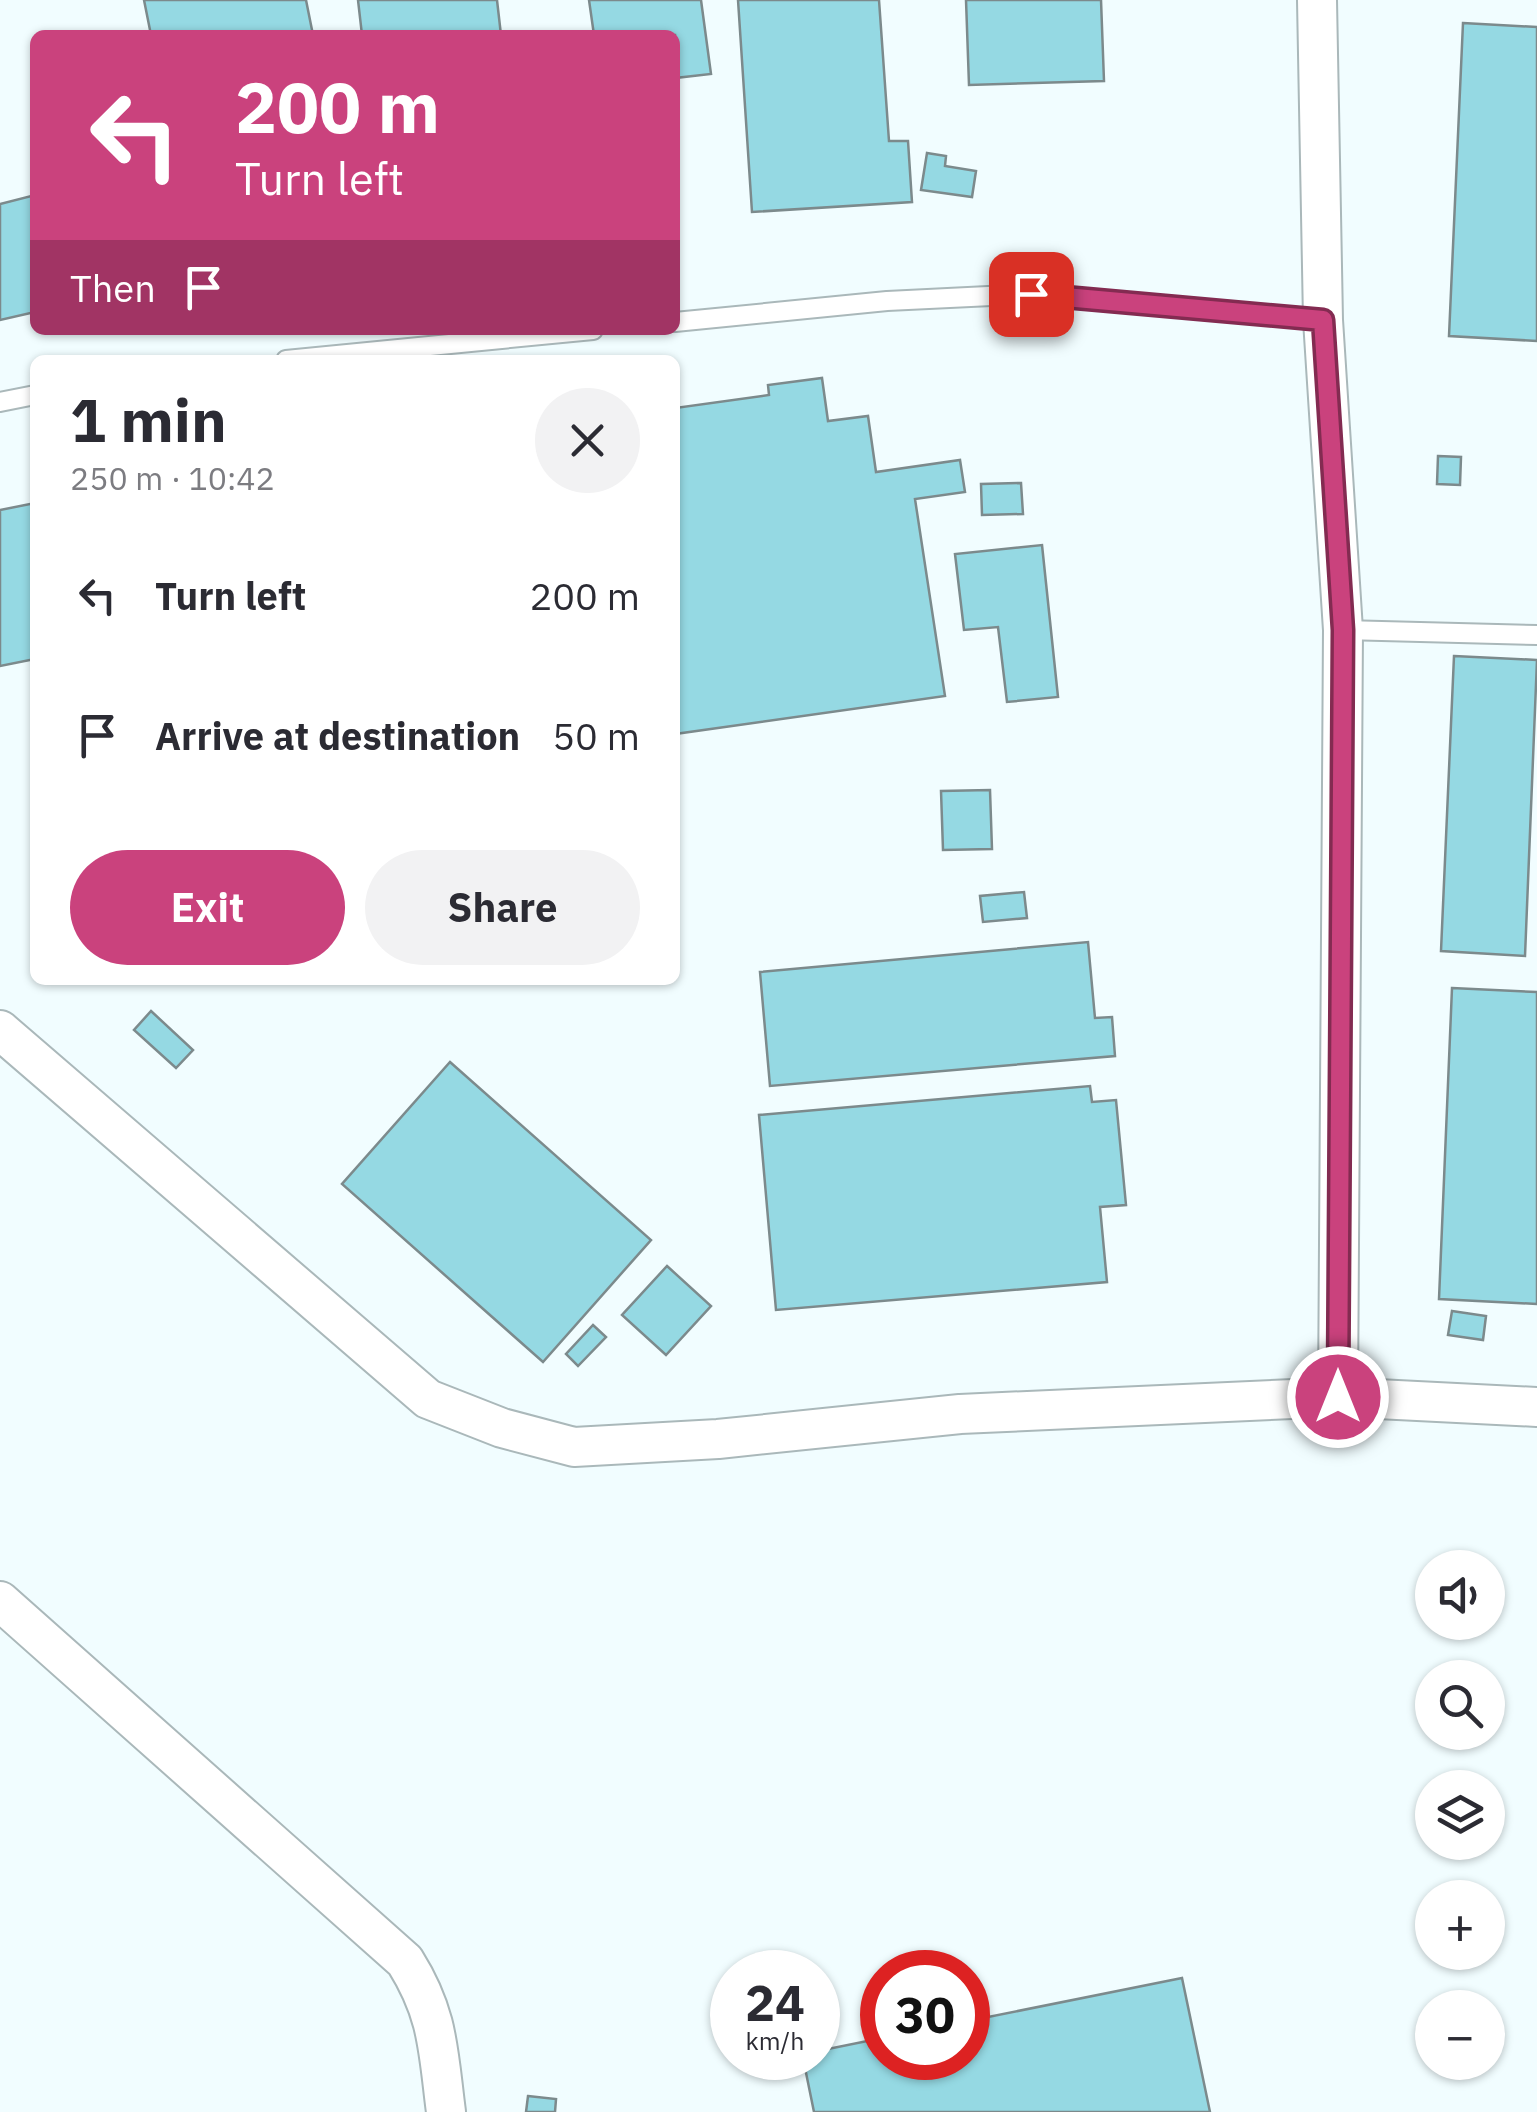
<!DOCTYPE html>
<meta charset="utf-8">
<style>
body{margin:0;font-family:"IBM Plex Sans",sans-serif;background:#f2f2f3;color:#2b2b33;height:100vh;display:flex;flex-direction:column;font-size:38px;white-space:nowrap}
*{box-sizing:border-box;margin:0}
p{font-size:32px;color:#7c7c81}
.icon{flex:none;width:55px;height:55px;fill:none;stroke:currentColor;stroke-width:2;stroke-linecap:round;stroke-linejoin:round}
.map{position:relative;flex:1;overflow:hidden}
.panel{position:absolute;left:30px;top:355px;width:650px;height:630px;display:flex;flex-direction:column;background:#fff;border-radius:15px;box-shadow:0 2px 8px #0004}
.panel>*{flex:none}
.hud{position:absolute;left:30px;top:30px;width:650px;height:305px;border-radius:15px;box-shadow:0 2px 8px #0004;background:#ca427d;color:#fff;overflow:hidden}
.controls{position:absolute;left:1415px;top:1550px;display:grid;gap:20px}
.controls a{display:grid;place-items:center;width:90px;height:90px;border-radius:50%;background:#fff;box-shadow:0 2px 8px #0004;font-size:50px}
.speed{position:absolute;left:710px;top:1950px;display:flex;gap:20px;font-size:50px;font-weight:700;text-align:center}
.speed>*{display:grid;place-content:center;width:130px;height:130px;border-radius:50%;background:#fff;box-shadow:0 2px 8px #0004;line-height:1}
.speed small{font-size:25px;font-weight:400}
.speed .limit{border:15px solid #d22;background:#fff;color:#111}
.pin{position:absolute;display:grid;place-items:center;width:85px;height:85px;color:#fff;margin:-42px;border-radius:20px;box-shadow:0 5px 15px #0006}
.me{position:absolute;width:110px;margin:-55px;rotate:0deg;stroke-linejoin:round;filter:drop-shadow(0 0 8px #0008)}
.turn{display:flex;align-items:center;gap:35px;height:210px;padding:0 40px;font-size:45px}
.turn .icon{width:130px;height:130px;stroke-width:2.5}
.turn b{display:block;font-size:70px;line-height:85px}
.then{display:flex;align-items:center;height:95px;padding:0 40px;background:#0003;gap:20px;font-size:38px}
.round{display:grid;place-items:center;flex:none;width:105px;height:105px;border-radius:52px;background:#f2f2f3}
.head{display:flex;align-items:center;justify-content:space-between;height:170px;padding:0 40px}
h1{font-size:60px;font-weight:700;line-height:75px}
.button{display:flex;gap:20px;margin-top:auto;padding:20px 40px}
.button a{flex:1;height:115px;border-radius:60px;background:#ca427d;color:#fff;font-size:40px;font-weight:700;line-height:115px;text-align:center}
.button a+a{background:#f2f2f3;color:#2b2b33}
ul{padding:0;list-style:none}
li{display:flex;align-items:center;gap:30px;height:140px;padding:0 40px}
li div{flex:1}
li b{display:block;font-size:38px}
li em{font-style:normal}
.map>svg:first-child{display:block}
</style>
<div class="map">
<svg width="1537" height="2112" viewBox="0 0 1537 2112">
<rect width="100%" height="100%" fill="#f1fdff"/>
<g fill="#95d9e3" stroke="#7c8a8c" stroke-width="2.5">
<polygon points="144,0 306,0 313,35 151,35"/>
<polygon points="358,0 497,0 501,35 362,35"/>
<polygon points="589,0 701,0 711,74 675,78 675,35 594,35"/>
<polygon points="738,0 879,0 889,141 908,141 912,202 752,212"/>
<polygon points="966,0 1101,0 1104,81 969,85"/>
<polygon points="1463,23 1537,27 1537,341 1449,336"/>
<polygon points="927,153 946,156 945,166 976,171 972,197 921,190"/>
<polygon points="35,195 35,312 0,320 0,204"/>
<polygon points="822,378 828,421 868,416 876,472 960,460 965,492 915,499 945,696 675,734 675,408 769,395 768,385"/>
<polygon points="1438,456 1461,457 1460,485 1437,484"/>
<polygon points="1021,483 1023,514 982,515 981,484"/>
<polygon points="35,503 35,659 0,666 0,510"/>
<polygon points="1042,545 1058,697 1007,702 998,627 964,630 955,554"/>
<polygon points="1454,656 1537,660 1525,956 1441,951"/>
<polygon points="990,790 992,849 943,850 941,791"/>
<polygon points="1024,892 1027,918 983,922 980,896"/>
<polygon points="1088,942 1095,1018 1112,1017 1115,1056 770,1086 760,972"/>
<polygon points="1452,988 1537,992 1537,1304 1439,1299"/>
<polygon points="151,1011 193,1050 176,1068 134,1030"/>
<polygon points="450,1062 651,1240 543,1362 342,1184"/>
<polygon points="1090,1086 1092,1102 1116,1100 1126,1205 1100,1207 1107,1282 776,1310 759,1115"/>
<polygon points="667,1266 711,1306 666,1355 622,1315"/>
<polygon points="1452,1311 1486,1316 1483,1340 1448,1335"/>
<polygon points="593,1325 606,1337 578,1366 566,1354"/>
<polygon points="1182,1978 1210,2112 814,2112 803,2058 818,2058 818,2051 882,2038 882,2058 968,2058 968,2021"/>
<polygon points="528,2096 556,2099 555,2112 526,2112"/>
</g>
<g fill="none" stroke-linecap="round" stroke-linejoin="round">
<defs>
<g id="lane">
<polyline points="675,322 887,301 1031,294 1323,320"/>
<polyline points="286,360 593,330"/>
<polyline points="0,402 35,395"/>
<polyline points="1343,630 1537,635"/>
</g>
<g id="street">
<polyline points="1317,0 1323,320 1343,630 1338,1397"/>
<polyline points="0,1030 428,1399 502,1428 574,1447 718,1439 960,1414 1338,1397 1537,1407"/>
<path d="M0 1601 405 1961C439 2015 438 2051 446 2112"/>
</g>
</defs>
<use href="#lane" stroke="#aab8ba" stroke-width="22"/>
<use href="#street" stroke="#aab8ba" stroke-width="42"/>
<use href="#lane" stroke="#fff" stroke-width="18"/>
<use href="#street" stroke="#fff" stroke-width="38"/>
</g>
<g fill="none" stroke-linecap="round" stroke-linejoin="round">
<defs>
<polyline id="route" points="1031,294 1323,320 1343,630 1338,1397"/>
</defs>
<use href="#route" stroke="#832b51" stroke-width="25"/>
<use href="#route" stroke="#ca427d" stroke-width="18"/>
</g>
</svg>
<div class="controls">
<a><svg class="icon" aria-label="sound" viewBox="0 0 24 24"><path d="M4 9h4l5-4v14l-5-4H4zM17 9q2 3 0 6"/></svg></a>
<a><svg class="icon" aria-label="search" viewBox="0 0 24 24"><circle cx="10" cy="10" r="6"/><path d="M15 15l6 6"/></svg></a>
<a><svg class="icon" aria-label="layers" viewBox="0 0 24 24"><path d="M12 4l9 5-9 5-9-5zM3 14l9 5 9-5"/></svg></a>
<a>+</a>
<a>−</a>
</div>
<div class="speed"><div>24<small>km/h</small></div><div class="limit">30</div></div>
<div class="pin" style="left:1031px;top:294px;background:#d93025"><svg class="icon" aria-label="arrive" viewBox="0 0 24 24"><path d="M6 21V4h12l-3 4 3 4H6"/></svg></div>
<svg class="me" style="left:1338px;top:1397px" viewBox="-20 -20 40 40"><circle r="17" fill="#ca427d" stroke="#fff" stroke-width="3"/><path d="M0-11L8 9 0 5-8 9z" fill="#fff"/></svg>
<div class="hud">
<div class="turn"><svg class="icon" aria-label="left" viewBox="0 0 24 24"><path d="M17 20v-9H6M10 6l-5 5 5 5"/></svg><div><b>200 m</b>Turn left</div></div>
<div class="then">Then<svg class="icon" aria-label="arrive" viewBox="0 0 24 24"><path d="M6 21V4h12l-3 4 3 4H6"/></svg></div>
</div>
<section class="panel">
<div class="head"><div><h1>1 min</h1><p>250 m · 10:42</p></div><a class="round"><svg class="icon" aria-label="close" viewBox="0 0 24 24"><path d="M6 6l12 12M18 6L6 18"/></svg></a></div>
<ul>
<li><svg class="icon" aria-label="left" viewBox="0 0 24 24"><path d="M17 20v-9H6M10 6l-5 5 5 5"/></svg><div><b>Turn left</b></div><em>200 m</em></li>
<li><svg class="icon" aria-label="arrive" viewBox="0 0 24 24"><path d="M6 21V4h12l-3 4 3 4H6"/></svg><div><b>Arrive at destination</b></div><em>50 m</em></li>
</ul>
<div class="button"><a>Exit</a><a>Share</a></div>
</section>
</div>
